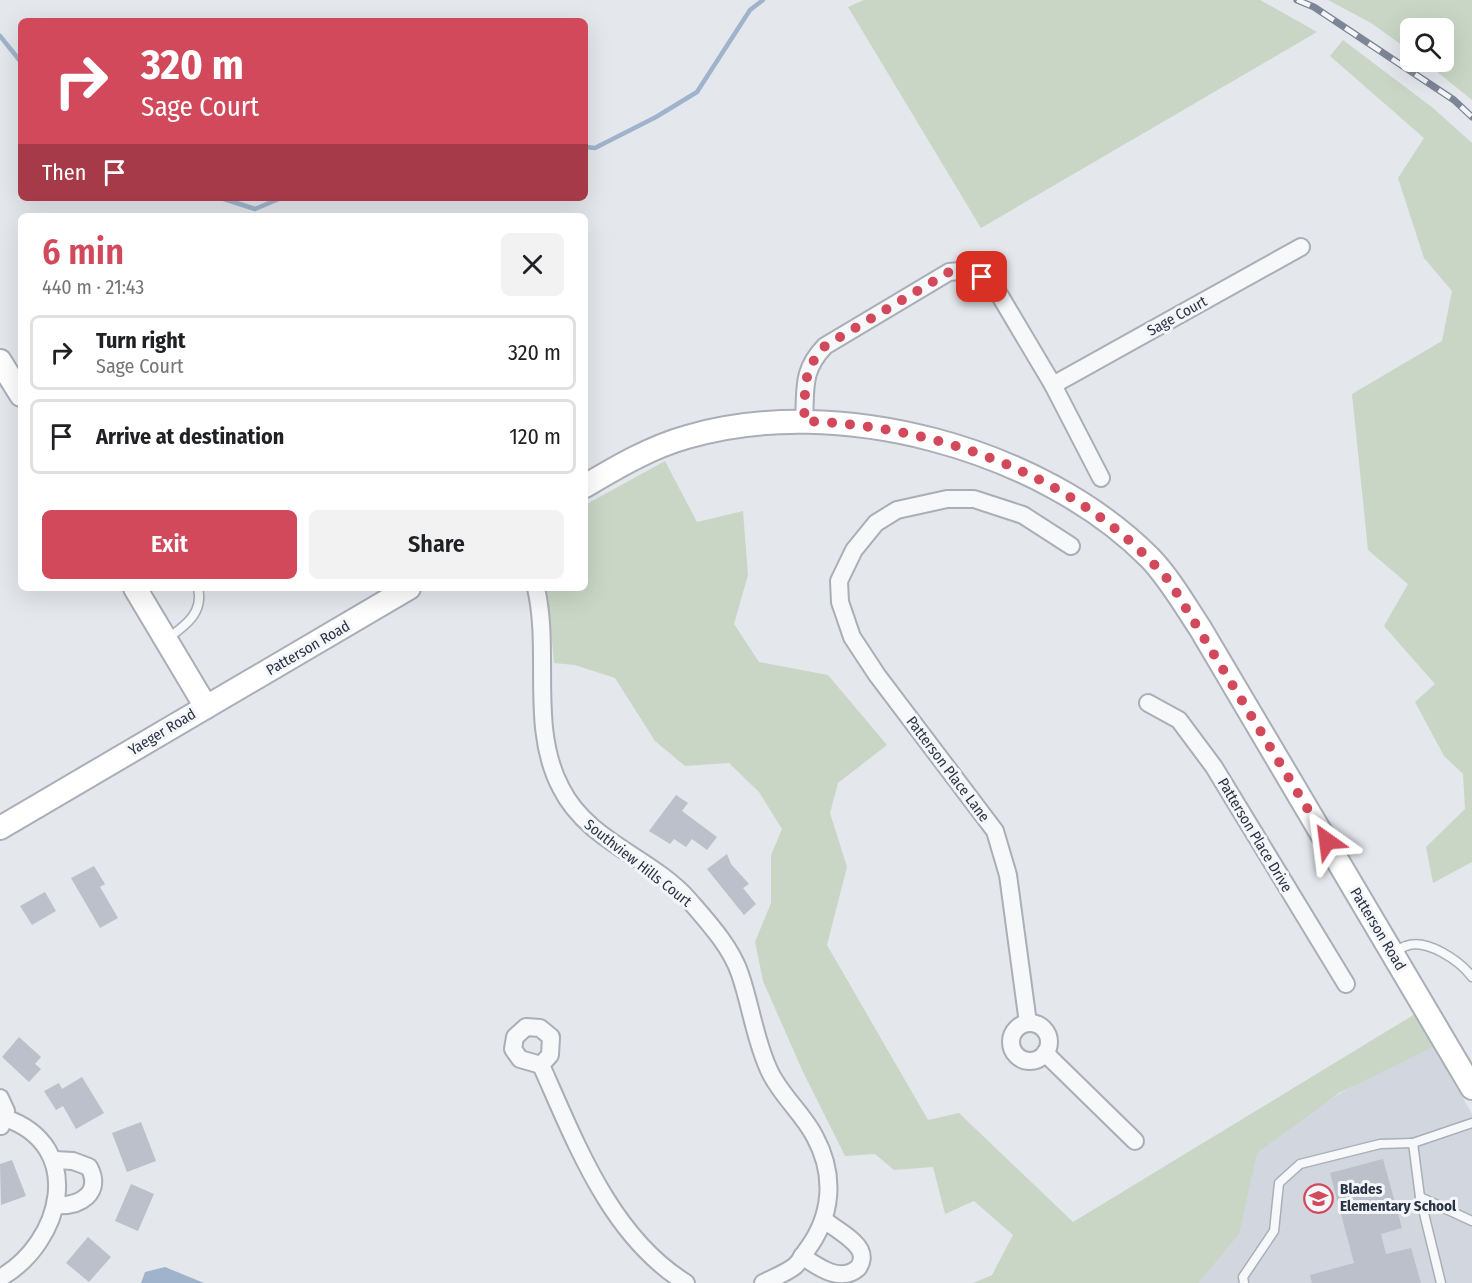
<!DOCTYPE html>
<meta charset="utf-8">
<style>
body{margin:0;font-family:"Fira Sans Condensed",sans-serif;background:#f2f2f2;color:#202124;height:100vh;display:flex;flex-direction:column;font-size:22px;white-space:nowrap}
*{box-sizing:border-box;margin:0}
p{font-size:20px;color:#757577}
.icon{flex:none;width:33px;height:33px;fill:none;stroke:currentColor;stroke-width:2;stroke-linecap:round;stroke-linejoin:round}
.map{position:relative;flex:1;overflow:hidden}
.sheet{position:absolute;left:18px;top:213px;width:570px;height:378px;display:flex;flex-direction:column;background:#fff;border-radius:9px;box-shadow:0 6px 24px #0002}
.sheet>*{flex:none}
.top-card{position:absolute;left:18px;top:18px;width:570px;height:183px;border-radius:9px;box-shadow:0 6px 24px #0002;background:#d1495b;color:#fff;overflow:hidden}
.buttons{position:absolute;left:1400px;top:18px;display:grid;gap:12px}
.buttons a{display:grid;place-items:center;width:54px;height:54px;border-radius:9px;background:#fff;box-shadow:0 6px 24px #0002;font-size:30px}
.pin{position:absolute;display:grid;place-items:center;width:51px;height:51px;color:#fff;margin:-26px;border-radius:12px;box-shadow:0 3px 9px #0006}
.me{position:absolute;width:66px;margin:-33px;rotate:329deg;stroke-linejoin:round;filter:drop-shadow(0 0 4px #0008)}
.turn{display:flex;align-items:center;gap:21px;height:126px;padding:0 24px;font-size:27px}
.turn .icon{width:78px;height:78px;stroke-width:2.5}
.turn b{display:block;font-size:42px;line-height:51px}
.then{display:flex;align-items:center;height:57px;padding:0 24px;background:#0003;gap:12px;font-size:22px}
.round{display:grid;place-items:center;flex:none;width:63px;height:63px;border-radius:9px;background:#f2f2f2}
.head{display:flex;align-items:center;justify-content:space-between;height:102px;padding:0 24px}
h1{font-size:36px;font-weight:600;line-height:45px;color:#d1495b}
.cta{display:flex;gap:12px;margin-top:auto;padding:12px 24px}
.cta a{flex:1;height:69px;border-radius:9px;background:#d1495b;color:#fff;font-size:24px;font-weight:600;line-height:69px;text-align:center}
.cta a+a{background:#f2f2f2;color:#202124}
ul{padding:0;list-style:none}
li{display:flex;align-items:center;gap:18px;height:75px;margin:0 12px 9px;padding:0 12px;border:3px solid #e0e0e0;border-radius:9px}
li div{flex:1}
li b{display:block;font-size:22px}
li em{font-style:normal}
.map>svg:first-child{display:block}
</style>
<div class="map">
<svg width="1472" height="1283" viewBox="0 0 1472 1283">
<rect width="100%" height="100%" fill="#e4e7ec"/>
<polygon fill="#d2d6de" points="1429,1040 1472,1114 1472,1283 1026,1283"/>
<g fill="#c9d6c5">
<polygon points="864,0 1260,0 1317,32 981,228 848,7"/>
<polygon points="1328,0 1472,0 1472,100 1425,62 1443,62 1443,28 1410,28 1410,51 1371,23"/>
<polygon points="1343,40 1433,108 1472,143 1472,862 1433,883 1426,847 1465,809 1463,774 1444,756 1415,702 1435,684 1384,626 1408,584 1368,550 1352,394 1442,341 1452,291 1424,258 1398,178 1424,138 1330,56"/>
<polygon points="665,461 697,522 743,511 748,575 734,624 759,662 828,675 887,745 838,783 830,813 847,867 827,945 928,1120 959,1113 1073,1222 1415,1014 1433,1047 1339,1093 1257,1153 1239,1234 1198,1283 973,1283 992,1275 1013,1235 974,1201 945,1214 933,1167 894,1170 875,1154 845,1156 803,1072 763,981 755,942 771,903 771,855 782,829 759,792 729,763 685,766 655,741 615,678 575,665 554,663 548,597 545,588 585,588 585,505"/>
</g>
<polygon fill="#9fb4cc" points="165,1267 204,1283 141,1283 145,1272"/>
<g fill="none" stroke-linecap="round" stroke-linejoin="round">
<g stroke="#9fb4cc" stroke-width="4.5">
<polyline points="0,36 21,62"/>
<polyline points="585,147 595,148 656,117 697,92 750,10 763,0"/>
<polyline points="221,198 255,209 281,198"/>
</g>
</g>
<g fill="#bbc0ca">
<polygon points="676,795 688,803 682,811 717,837 707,850 692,839 686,847 674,839 670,844 649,831"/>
<polygon points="727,854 731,864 749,884 743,888 756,904 744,915 707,869"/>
<polygon points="94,866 105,884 100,887 118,918 100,928 71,878"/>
<polygon points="45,892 56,911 32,925 20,906"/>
<polygon points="19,1037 41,1057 35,1064 41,1069 29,1082 2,1057"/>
<polygon points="82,1077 104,1113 76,1129 63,1106 56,1110 44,1091 59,1083 62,1089"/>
<polygon points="141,1122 156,1161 127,1172 112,1133"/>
<polygon points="1383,1159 1402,1228 1381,1234 1386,1254 1411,1248 1421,1283 1312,1283 1310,1275 1354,1263 1330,1173"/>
<polygon points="12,1160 26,1196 1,1205 0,1164"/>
<polygon points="131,1184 154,1194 138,1231 115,1221"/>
<polygon points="88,1237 111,1257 89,1282 66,1263"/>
</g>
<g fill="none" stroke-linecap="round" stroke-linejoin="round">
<defs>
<g id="lane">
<path d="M167 639C185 626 204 613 198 588"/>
<path d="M1394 953C1398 951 1402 947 1406 946 1427 938 1460 961 1472 977"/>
<polyline points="1420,1197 1472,1221"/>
<polyline points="1244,1283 1243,1277 1274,1231 1279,1183 1300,1164 1380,1144 1413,1143"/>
<polyline points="1441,1283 1420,1197 1413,1143 1472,1123"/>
</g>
<g id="street">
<polyline points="1053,385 1301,247"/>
<path d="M804 421C806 389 801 371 825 346L949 272 971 270 993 284 1053 385 1101 478"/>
<path d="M536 588C551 653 529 728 561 788 588 842 651 857 689 900 708 922 731 947 740 974 751 1006 755 1040 769 1070 780 1095 803 1113 815 1137 836 1176 832 1217 806 1251 803 1256 799 1262 795 1266 786 1273 773 1278 763 1283"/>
<polyline points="1148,703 1179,720 1214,767 1346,984"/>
<polyline points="1028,1023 1008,875 995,831 877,675 852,637 840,602 839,581 854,550 876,523 897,510 947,499 974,499 1023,515 1071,546"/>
<circle cx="1030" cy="1042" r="19"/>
<polygon points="526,1027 540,1028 551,1037 550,1055 541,1065 520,1059 513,1049 515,1037"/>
<polyline points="1045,1053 1135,1141"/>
<path d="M541 1065C576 1143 610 1236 686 1283"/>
<polyline points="0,1098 6,1111 1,1126"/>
<path d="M54 1160 73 1161 89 1167C103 1193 80 1207 55 1205"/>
<path d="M802 1256C819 1268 841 1283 858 1268 862 1263 863 1256 860 1250 853 1238 836 1229 824 1220"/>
<path d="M0 1278C62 1243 87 1146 5 1118"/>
</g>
<g id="secondary">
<polyline points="0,361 21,395"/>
<path d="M585 486C617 467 651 447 687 437 836 393 1041 448 1150 558 1170 579 1184 604 1200 628L1472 1088"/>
<polyline points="135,588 206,707"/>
<polyline points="0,828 409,588"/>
</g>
</defs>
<use href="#lane" stroke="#a9aeb7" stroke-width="11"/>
<use href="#street" stroke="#a9aeb7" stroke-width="20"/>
<use href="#secondary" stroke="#a9aeb7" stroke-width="26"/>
<use href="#lane" stroke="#f7f8fa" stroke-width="8"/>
<use href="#street" stroke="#f7f8fa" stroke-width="16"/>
<use href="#secondary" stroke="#fff" stroke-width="22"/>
<defs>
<polyline id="rail" points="1297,0 1314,7 1454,100 1472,117"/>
</defs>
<use href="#rail" stroke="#7d8696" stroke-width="7"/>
<use href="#rail" stroke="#f4f6f9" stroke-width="4.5" stroke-dasharray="14" stroke-linecap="butt"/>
</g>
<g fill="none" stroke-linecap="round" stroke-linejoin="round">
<path stroke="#d1495b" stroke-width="10" stroke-dasharray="0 18" d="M982 277 971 270 949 272 825 346C801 372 806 388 804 421 941 426 1080 476 1170 582L1327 841"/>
</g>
<defs>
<symbol id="school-ring" viewBox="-11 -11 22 22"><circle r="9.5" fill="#f4f6f9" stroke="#d1495b" stroke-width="1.5"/><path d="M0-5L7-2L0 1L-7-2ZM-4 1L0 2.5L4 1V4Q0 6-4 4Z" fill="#d1495b"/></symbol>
</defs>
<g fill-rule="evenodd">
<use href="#school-ring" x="1302" y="1182" width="33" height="33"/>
</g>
<g text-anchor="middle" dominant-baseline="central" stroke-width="6" stroke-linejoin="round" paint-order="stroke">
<g font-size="15" fill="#2b3445" stroke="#f4f6f9">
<text transform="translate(1177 316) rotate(-29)">Sage Court</text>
<text transform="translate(308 648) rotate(-30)">Patterson Road</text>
<text transform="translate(162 732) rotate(-31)">Yaeger Road</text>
<text transform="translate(948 769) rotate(53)">Patterson Place Lane</text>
<text transform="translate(1255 835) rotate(59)">Patterson Place Drive</text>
<text transform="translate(638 863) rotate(38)">Southview Hills Court</text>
<text transform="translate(1378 929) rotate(59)">Patterson Road</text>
</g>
<g font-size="15" font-weight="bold" fill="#2b3445" stroke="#f4f6f9" text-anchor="start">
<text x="1340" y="1189">Blades<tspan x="1340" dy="17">Elementary School</tspan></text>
</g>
</g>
</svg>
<div class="buttons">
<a><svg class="icon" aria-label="search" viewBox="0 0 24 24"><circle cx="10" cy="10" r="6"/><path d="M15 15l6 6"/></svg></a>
</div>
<div class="pin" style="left:982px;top:277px;background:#d93025"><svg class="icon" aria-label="arrive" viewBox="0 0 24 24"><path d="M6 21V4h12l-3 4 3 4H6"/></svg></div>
<svg class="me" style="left:1327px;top:841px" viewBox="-20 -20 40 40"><path d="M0-17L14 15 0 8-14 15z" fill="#d1495b" stroke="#fff" stroke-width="4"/></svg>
<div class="top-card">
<div class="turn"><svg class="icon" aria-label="right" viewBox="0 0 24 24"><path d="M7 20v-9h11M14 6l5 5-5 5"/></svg><div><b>320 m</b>Sage Court</div></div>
<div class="then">Then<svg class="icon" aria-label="arrive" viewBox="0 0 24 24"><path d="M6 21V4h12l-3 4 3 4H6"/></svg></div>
</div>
<section class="sheet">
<div class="head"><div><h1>6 min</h1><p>440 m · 21:43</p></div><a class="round"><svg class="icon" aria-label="close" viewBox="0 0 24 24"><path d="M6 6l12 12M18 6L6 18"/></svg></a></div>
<ul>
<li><svg class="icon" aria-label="right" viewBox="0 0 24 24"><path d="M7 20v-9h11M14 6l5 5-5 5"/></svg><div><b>Turn right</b><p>Sage Court</p></div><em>320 m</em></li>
<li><svg class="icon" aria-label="arrive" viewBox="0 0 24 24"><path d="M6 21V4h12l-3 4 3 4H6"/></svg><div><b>Arrive at destination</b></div><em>120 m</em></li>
</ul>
<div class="cta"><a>Exit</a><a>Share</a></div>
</section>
</div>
